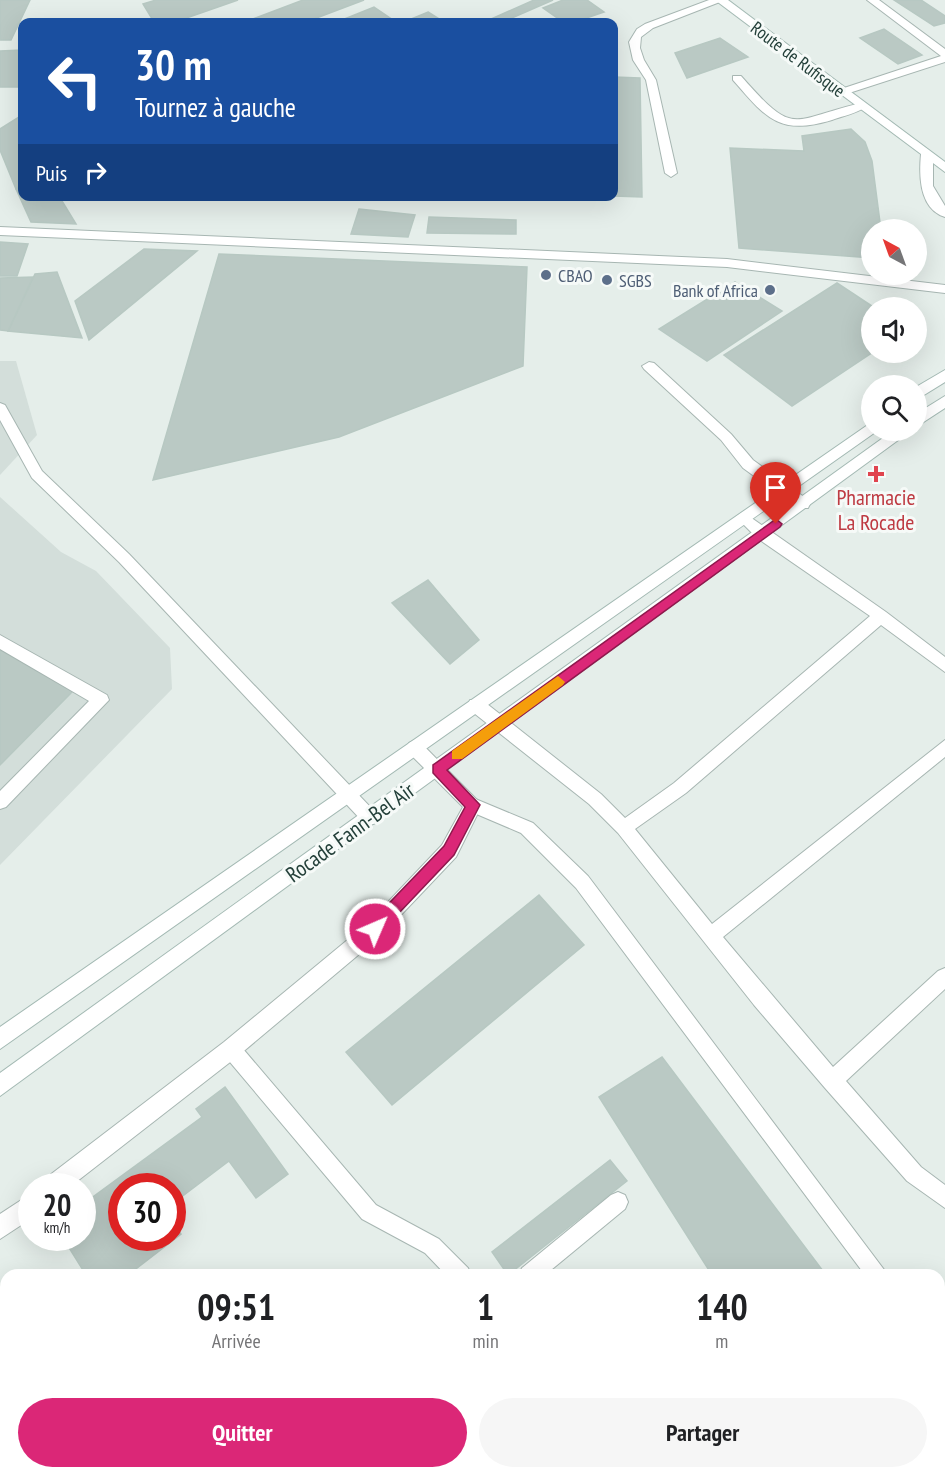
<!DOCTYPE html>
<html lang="fr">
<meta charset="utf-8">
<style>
body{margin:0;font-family:"PT Sans Narrow",sans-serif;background:#f6f6f6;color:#202124;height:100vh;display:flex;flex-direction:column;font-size:22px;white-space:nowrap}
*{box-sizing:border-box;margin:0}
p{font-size:20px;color:#757577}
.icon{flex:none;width:33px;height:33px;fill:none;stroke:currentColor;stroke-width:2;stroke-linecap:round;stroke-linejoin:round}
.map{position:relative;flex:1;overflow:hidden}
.drawer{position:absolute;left:0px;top:1269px;width:945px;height:210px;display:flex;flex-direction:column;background:#fff;border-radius:18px 18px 0 0;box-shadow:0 6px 24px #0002}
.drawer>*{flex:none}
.guide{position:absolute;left:18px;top:18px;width:600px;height:183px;border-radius:12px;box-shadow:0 6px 24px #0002;background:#1a4fa0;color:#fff;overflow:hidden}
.needle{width:39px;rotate:319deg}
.buttons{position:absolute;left:861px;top:219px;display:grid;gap:12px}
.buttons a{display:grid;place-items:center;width:66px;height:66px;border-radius:50%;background:#fff;box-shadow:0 6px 24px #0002;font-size:30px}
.speed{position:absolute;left:18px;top:1173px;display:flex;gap:12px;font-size:30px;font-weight:700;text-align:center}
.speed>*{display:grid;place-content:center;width:78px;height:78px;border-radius:50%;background:#fff;box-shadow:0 6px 24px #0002;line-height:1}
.speed small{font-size:15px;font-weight:400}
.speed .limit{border:9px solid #d22;background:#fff;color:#111}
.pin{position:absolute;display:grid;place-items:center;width:51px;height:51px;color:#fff;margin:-62px -26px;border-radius:50% 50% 50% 0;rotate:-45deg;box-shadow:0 0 6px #0007}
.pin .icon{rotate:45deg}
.me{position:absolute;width:66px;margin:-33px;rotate:45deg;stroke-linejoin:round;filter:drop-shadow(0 0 4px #0008)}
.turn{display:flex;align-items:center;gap:21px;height:126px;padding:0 18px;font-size:27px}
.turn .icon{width:78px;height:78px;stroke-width:2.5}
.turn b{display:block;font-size:42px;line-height:51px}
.then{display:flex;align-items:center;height:57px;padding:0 18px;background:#0003;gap:12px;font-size:22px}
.eta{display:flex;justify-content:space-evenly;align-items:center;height:102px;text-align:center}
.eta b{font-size:36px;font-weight:700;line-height:42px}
.button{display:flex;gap:12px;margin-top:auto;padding:12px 18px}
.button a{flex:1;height:69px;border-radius:36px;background:#db2777;color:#fff;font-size:24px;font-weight:700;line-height:69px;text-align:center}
.button a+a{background:#f6f6f6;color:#202124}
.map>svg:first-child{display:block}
</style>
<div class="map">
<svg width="945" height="1479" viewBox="0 0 945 1479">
<rect width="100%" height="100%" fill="#e5eeea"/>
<g fill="#d3deda">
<polygon points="0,361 16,361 37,435 0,475"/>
<polygon points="0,497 61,552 96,571 170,648 172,689 0,865"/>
</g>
<g fill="#bac9c4" stroke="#b7c8c2" stroke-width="1.5">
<polygon points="0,0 30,0 11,40 0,40"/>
<polygon points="156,0 238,0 175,22 154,22 143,4"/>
<polygon points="303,0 364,0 306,22 245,22"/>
<polygon points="534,0 553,0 503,22 491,19"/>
<polygon points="563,0 587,0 604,12 575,22 563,22 543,8"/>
<polygon points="894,0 921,0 945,16 945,23 934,26"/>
<polygon points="374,7 396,22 337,22"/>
<polygon points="428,12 444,22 404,22"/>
<polygon points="884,29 922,55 898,64 860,38"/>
<polygon points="720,38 748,57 687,78 675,53"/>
<polygon points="22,50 22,87 0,87 0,51"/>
<polygon points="614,77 640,78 642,197 614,196"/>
<polygon points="22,115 22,184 16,189 0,150 0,129"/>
<polygon points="851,129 865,142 872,161 881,230 872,230 872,258 739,248 730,148 804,151 802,136"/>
<polygon points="22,184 22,196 59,196 76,224 31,222 16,189"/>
<polygon points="359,209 415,215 408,237 351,234"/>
<polygon points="429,217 516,220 516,234 427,233"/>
<polygon points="0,242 28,244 17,276 0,276"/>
<polygon points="144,249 197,251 89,340 75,301"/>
<polygon points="219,254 527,267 523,366 339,437 153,480"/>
<polygon points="57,272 82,338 8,331 35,274"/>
<polygon points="33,277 8,331 0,330 0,278"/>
<polygon points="735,282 782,311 707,361 659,329"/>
<polygon points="837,283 875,308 872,308 873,352 792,406 724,355"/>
<polygon points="428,580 479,640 450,664 392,603"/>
<polygon points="0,650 73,691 0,765"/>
<polygon points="539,895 584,945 392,1105 346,1052"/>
<polygon points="662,1057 826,1275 712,1275 599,1097"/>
<polygon points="225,1087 288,1174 256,1198 229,1161 172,1204 172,1186 122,1186 122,1238 172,1238 172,1221 181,1234 128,1275 86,1275 63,1238 82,1238 82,1205 202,1117 196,1109"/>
<polygon points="610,1160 627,1181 508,1275 492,1252"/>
<polygon points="939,1426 945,1434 945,1479 855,1479 850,1473 939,1473"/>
</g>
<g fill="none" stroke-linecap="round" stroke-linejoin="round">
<defs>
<g id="service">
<polygon points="709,0 725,0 653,28 641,37 640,48 644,60 656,80 677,173 671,177 665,173 646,80 633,60 629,42 637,29 645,24"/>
<polygon points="867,0 879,0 945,49 945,62 846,94 838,94 838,90 941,56"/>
<path d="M733 76H741C795 137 788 121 861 103L867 106C858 113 843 116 832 120 779 136 766 118 733 80Z"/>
<path d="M927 151 933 154V186L945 206V217C919 209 919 175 921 154Z"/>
<polygon points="649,362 654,363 731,434 753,460 808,500 810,504 808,508 798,508 743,468 721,440 644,369 642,366"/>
<polygon points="0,403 5,405 42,471 129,554 376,813 379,818 376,823 370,825 364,823 119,562 32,478 0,420"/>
<polygon points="743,512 886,612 945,657 945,672 881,625 686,793 635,829 712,924 945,740 945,757 723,937 833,1067 938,971 945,968 945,989 846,1081 921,1167 945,1185 945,1208 907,1181 825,1088 754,1005 618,833 589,804 470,710 468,705 470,700 482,700 601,794 625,818 674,783 870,616 757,538 736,517"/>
<polygon points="0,635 107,695 109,700 6,807 0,809 0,791 89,701 0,649"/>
<polygon points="473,798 533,823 588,876 888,1275 865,1275 576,888 521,833 467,810 464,805 467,800"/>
<polygon points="231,1040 238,1043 376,1205 439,1239 468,1268 471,1275 446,1275 425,1253 362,1219 224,1055 221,1049 224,1043"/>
<polygon points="618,1192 625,1195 628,1202 625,1209 545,1275 519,1275 522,1268 611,1195"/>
<polygon points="939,1341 945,1344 945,1370 939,1367"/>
<polygon points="512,1473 538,1473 536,1479 510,1479"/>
<polygon points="606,1473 631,1473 633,1479 608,1479"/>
<polygon points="709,1473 735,1473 733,1479 707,1479"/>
</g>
<g id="minor">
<polygon points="0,227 727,259 945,285 945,293 727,267 0,235"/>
<polygon points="415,740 421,743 482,805 456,857 382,935 238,1056 71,1186 43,1186 46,1178 224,1042 368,923 442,845 463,807 409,753 406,748 409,743"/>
<polygon points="32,1193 32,1218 0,1239 0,1214"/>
<polygon points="0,1432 6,1434 6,1467 0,1465"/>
<polygon points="6,1467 6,1473 29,1473 31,1479 6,1479 4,1473"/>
</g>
<g id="secondary">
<polygon points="715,0 728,0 945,162 945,172"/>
<polygon points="945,370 945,382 916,400 916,387"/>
<polygon points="945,396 945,408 916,427 916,414"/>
<polygon points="872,422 872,430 877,431 0,1049 0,1027"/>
<polygon points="894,430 912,430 0,1096 0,1073"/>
</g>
</defs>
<use href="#service" stroke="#a7b6b2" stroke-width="2"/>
<use href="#minor" stroke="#a7b6b2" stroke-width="2"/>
<use href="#secondary" stroke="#a3b9b3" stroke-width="2"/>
<use href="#service" fill="#fff" fill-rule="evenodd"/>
<use href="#minor" fill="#fff" fill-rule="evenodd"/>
<use href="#secondary" fill="#fff" fill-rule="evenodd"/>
</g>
<polygon fill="#db2777" stroke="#8e194d" stroke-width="1.5" points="776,519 782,524 780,527 447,770 480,805 454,855 380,933 369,933 367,929 369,924 444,846 465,807 433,773 433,765"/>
<polygon fill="#f59e0b" points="558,676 565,682 563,685 462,759 452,759 452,751"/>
<g fill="#5c6f8a" stroke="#f6faf8" stroke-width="2">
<circle cx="546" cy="275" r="6"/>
<circle cx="607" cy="280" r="6"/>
<circle cx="770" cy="290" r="6"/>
</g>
<path fill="#e0444e" stroke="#f6faf8" stroke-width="2" d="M873 465h6v6h6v6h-6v6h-6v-6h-6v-6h6z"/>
<g text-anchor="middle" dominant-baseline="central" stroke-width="6" stroke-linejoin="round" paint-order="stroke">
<g font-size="18" fill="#24403a" stroke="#f6faf8">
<text transform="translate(798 59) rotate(37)">Route de Rufisque</text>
</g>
<g font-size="18" fill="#4e5e75" stroke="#f6faf8" text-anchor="start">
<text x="558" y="275">CBAO</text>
<text x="619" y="280">SGBS</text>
<text x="758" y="290" text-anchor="end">Bank of Africa</text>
</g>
<g font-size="22" fill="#be3a42" stroke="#f6faf8">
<text x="876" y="497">Pharmacie<tspan x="876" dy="25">La Rocade</tspan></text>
</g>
<g font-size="22" fill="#24403a" stroke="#f6faf8">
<text transform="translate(350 832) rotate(-36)">Rocade Fann-Bel Air</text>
</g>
</g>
</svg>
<div class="buttons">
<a><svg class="needle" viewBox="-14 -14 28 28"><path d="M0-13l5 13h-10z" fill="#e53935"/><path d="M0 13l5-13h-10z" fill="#757577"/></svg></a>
<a><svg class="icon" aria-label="sound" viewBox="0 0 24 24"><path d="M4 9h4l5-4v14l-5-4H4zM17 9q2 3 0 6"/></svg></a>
<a><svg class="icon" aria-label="search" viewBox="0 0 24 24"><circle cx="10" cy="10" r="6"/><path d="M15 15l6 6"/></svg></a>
</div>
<div class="speed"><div>20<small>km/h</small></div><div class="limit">30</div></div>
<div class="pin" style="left:776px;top:524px;background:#d93025"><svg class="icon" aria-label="arrive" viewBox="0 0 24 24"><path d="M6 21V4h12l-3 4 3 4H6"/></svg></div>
<svg class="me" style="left:375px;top:929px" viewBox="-20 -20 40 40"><circle r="17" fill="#db2777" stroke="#fff" stroke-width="3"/><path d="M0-11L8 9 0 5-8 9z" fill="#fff"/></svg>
<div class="guide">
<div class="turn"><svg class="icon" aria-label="left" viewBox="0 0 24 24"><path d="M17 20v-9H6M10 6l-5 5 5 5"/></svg><div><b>30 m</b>Tournez à gauche</div></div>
<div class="then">Puis<svg class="icon" aria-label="right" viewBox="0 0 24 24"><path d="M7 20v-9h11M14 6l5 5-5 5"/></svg></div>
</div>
<section class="drawer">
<div class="eta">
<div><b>09:51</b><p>Arrivée</p></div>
<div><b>1</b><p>min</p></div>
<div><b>140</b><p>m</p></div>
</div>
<div class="button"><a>Quitter</a><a>Partager</a></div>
</section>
</div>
